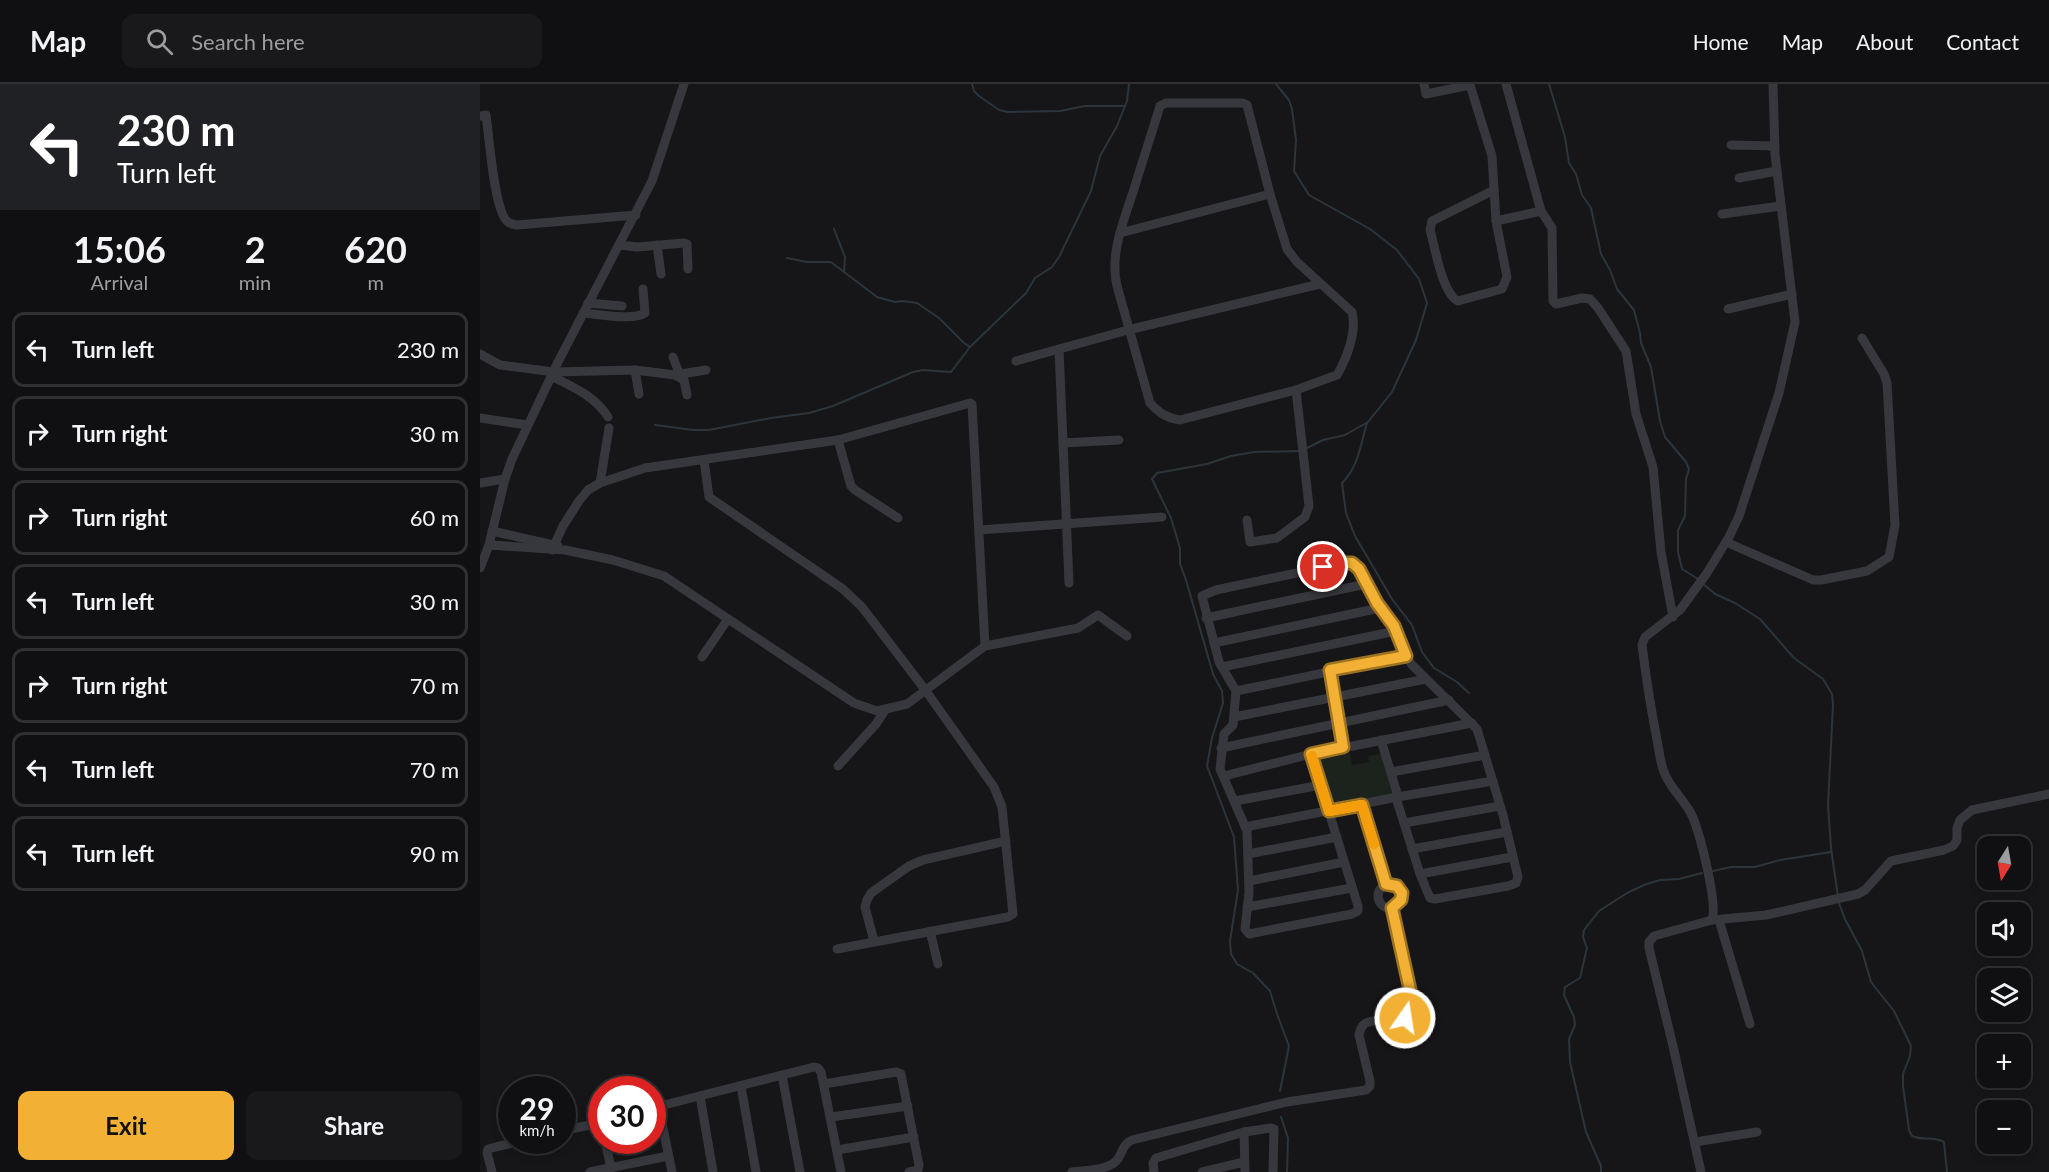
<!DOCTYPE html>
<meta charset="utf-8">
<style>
body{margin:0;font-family:Lato,sans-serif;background:#19191b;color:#f1f3f6;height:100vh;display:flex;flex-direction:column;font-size:22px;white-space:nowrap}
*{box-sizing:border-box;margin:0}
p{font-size:20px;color:#9c9d9f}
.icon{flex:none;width:33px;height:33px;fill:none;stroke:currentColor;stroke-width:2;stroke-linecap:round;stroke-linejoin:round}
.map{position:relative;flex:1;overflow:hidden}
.side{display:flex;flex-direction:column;background:#101012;width:480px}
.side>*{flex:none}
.banner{background:#202124;color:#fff;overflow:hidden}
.needle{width:39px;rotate:191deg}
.buttons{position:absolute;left:1497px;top:752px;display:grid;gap:12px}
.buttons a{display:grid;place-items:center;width:54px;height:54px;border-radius:12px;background:#101012;box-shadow:0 3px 9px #0003,0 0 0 2px #303032;font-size:30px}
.speed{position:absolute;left:18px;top:992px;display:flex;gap:12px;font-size:30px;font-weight:700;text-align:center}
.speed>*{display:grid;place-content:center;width:78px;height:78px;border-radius:50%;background:#101012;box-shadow:0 3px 9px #0003,0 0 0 2px #303032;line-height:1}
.speed small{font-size:15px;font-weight:400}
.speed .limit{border:9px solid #d22;background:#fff;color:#111}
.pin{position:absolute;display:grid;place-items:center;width:51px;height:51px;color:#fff;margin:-26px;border:3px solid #fff;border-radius:50%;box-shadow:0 2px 6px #0007}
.me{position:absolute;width:66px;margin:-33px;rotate:13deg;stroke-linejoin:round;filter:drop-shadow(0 0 4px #0008)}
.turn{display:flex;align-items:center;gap:21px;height:126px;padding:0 18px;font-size:27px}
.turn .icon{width:78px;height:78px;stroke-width:2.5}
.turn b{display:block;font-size:42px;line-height:51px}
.eta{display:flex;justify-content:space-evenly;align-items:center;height:102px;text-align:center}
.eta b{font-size:36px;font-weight:700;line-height:42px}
.action{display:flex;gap:12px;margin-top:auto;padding:12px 18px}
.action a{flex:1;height:69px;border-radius:12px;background:#f2b134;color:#111;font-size:24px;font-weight:700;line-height:69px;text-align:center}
.action a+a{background:#19191b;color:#f1f3f6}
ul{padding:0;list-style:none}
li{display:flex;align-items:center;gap:18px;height:75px;margin:0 12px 9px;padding:0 6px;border:3px solid #303032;border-radius:12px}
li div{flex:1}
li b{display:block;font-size:22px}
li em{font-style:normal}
header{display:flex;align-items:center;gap:36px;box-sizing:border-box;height:84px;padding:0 30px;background:#101012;border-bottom:2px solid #303032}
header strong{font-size:28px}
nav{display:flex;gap:33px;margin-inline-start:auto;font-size:21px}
.search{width:420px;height:54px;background:#19191b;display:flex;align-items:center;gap:15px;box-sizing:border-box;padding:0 21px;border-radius:12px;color:#9c9d9f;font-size:22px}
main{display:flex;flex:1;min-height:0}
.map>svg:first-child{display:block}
</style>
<header>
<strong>Map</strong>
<div class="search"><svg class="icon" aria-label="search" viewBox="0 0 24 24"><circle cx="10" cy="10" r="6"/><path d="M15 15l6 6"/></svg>Search here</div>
<nav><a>Home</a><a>Map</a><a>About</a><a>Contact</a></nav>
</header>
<main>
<section class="side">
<div class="banner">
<div class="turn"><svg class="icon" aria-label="left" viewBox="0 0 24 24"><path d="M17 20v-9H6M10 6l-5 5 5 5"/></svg><div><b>230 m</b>Turn left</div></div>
</div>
<div class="eta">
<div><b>15:06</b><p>Arrival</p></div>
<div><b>2</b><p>min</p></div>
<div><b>620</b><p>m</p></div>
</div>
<ul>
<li><svg class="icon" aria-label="left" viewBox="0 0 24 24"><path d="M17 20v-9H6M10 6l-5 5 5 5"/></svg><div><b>Turn left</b></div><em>230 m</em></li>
<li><svg class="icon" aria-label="right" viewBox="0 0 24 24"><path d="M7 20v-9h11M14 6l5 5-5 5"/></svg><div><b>Turn right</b></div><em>30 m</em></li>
<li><svg class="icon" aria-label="right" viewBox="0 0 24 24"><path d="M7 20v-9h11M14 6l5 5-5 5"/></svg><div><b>Turn right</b></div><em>60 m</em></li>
<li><svg class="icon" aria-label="left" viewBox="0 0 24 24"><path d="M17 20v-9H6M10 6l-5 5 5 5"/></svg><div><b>Turn left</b></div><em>30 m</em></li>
<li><svg class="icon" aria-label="right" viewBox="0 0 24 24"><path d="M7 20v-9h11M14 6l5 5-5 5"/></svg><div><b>Turn right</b></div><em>70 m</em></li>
<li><svg class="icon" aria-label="left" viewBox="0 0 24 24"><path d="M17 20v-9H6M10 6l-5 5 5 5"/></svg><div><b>Turn left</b></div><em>70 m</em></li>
<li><svg class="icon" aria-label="left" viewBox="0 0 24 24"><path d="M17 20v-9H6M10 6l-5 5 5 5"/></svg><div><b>Turn left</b></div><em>90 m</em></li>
</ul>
<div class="action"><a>Exit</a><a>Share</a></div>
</section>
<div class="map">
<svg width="1569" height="1088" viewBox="0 0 1569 1088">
<rect width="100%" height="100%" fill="#161618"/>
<polygon fill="#1c231d" points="869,665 872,681 889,678 888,672 901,670 913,711 851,724 835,674"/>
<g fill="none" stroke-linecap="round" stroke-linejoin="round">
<g stroke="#2c353c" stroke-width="2">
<polyline points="492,0 494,7 499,12 519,26 528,28 580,27 605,22 644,22"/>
<polyline points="796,0 809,16 812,25 816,56 814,87 829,111 890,145 917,166 939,195 947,219 936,256 912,308 888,338 865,351 843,356 825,365"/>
<polyline points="1069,0 1085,53 1089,79 1096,90 1102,111 1111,124 1121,170 1130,186 1137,205 1154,226 1160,249 1161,259 1171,283 1180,337 1185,353 1206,378 1209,385 1206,395 1205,432 1198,446 1198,468 1202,485 1218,495"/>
<polyline points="354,145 365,173 364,188"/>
<polyline points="307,174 327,178 351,178 397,213 415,218 422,217 437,219 459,234 484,259 490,263"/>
<path d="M887 339C881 359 878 384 862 399L866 429 875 452 912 515 932 541 942 568 954 584 977 598 989 609"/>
<polyline points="175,341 213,346 229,346 291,334 329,329 353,322 433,288 443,286 471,288 490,263 546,209 555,194 572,183 579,173 611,107 620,72 637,42 647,17 649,0"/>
<polyline points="1222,499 1235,510 1255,519 1280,535 1314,574 1343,595 1352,610 1353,621 1348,721 1351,764 1358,813"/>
<polyline points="1233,787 1251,783 1275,783 1300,776 1351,768"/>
<path d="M1359 819 1365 835 1382 867 1391 898 1414 927 1431 962 1430 972 1423 990V1002L1429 1046 1432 1052C1443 1057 1453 1052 1464 1058L1467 1088"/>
<polyline points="800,1007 809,962 797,930 790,907 773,889 757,880 751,870 750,857 758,806 754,753 727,682 732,654 743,619 742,607 733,590 706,496 700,480 700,464 691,434 672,395 677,389 727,380 751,372 774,368 820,367"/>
<polyline points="801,1033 808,1054 807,1088"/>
<polyline points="1121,1088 1121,1082 1106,1048 1090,978 1089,955 1095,941 1094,933 1084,911 1085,903 1100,894 1107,864 1103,853 1104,846 1119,827 1147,809 1164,801 1180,796 1199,795 1222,789"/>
</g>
<g stroke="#37383d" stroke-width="9">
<polyline points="944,0 946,10 990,1 1012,72 1016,137 1061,127"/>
<polyline points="1026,0 1061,127 1072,144 1073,217 1076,220 1102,214 1110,215 1118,224 1146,267 1156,330 1173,383 1181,468 1193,533"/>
<path d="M686 19H763L767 21 790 110 807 165 817 178 872 228C877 248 867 274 857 291L816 306 700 336C687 334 679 329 670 319L637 202C629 169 645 134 655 102 663 75 672 49 680 22Z"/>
<path d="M0 32 6 31C9 50 14 129 28 138 29 139 35 141 37 141L156 131"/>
<polyline points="1251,61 1295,62"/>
<polyline points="1259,94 1297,87"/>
<path d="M1014 106 952 137 950 146C955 163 962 209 978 217L1022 205 1027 193 1016 137"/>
<polyline points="1242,130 1301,122"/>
<polyline points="640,149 790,110"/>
<polyline points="139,161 157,163 204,159 207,160 208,185"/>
<polyline points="177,161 181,190"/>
<polyline points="108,219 142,222"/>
<polyline points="1248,225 1312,210"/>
<path d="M103 229C119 230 153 237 165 229L163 205"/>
<polyline points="579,265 589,499"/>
<polyline points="0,270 20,281 74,288 155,286 195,291 226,286"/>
<polyline points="193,273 199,289"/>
<polyline points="536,277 648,246 840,200"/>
<polyline points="155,286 159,310"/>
<polyline points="195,291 204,296 207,311"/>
<path d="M71 292C93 303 115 312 128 333"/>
<polyline points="0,334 47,341"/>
<polyline points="358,356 371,402 375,406 418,434"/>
<polyline points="583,359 639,356"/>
<polyline points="224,376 229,413 363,505 382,523 446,607 514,703 522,723 533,830 528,833 357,865"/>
<polyline points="0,399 25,395"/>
<polyline points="120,399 129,344"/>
<polyline points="767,436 770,458 797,454 825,433 829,422 816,306"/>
<polyline points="499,446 682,433"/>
<polyline points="12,447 78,462"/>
<polyline points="1246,458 1333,496 1341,496 1387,487 1409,473 1415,441 1407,299 1404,290 1382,254"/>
<polyline points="9,461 85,466 133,476 184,492 374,619 397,627 427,620 505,562 598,544 618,531 647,552"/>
<polyline points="72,466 83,442 99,417 108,406 120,399 165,384 358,356 490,319 492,320 505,562"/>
<polyline points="0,484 9,461 25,395 32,375 78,278 172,97 204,0"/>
<polyline points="726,534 886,500"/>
<polyline points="734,559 900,524"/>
<polyline points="222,573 248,535"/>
<polyline points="742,583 916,547"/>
<polyline points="850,587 863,663"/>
<polyline points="756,607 926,572"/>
<polyline points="754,633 946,595"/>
<polyline points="741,664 969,616"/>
<polyline points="831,670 878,822 878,827 872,830 769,850 765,845 769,808 767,747 740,685 744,650 753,641 756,607 739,578 722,512 736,506 864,479 872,479 879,485 897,519 914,542 926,572 932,581 997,645 1023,731 1038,793 1036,799 1028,802 955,815 950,814 940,790 917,717 917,709 901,656"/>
<polyline points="358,682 396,640 405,626"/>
<polyline points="911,688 1005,671"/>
<polyline points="744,692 831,670 992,639"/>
<polyline points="755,717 841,701"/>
<polyline points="882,721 906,800"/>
<polyline points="924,739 1020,722"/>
<polyline points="765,743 917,713 1013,697"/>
<polyline points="932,765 1027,748"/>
<polyline points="768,770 857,753"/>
<polyline points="940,790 1032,773"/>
<polyline points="769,797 864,778"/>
<circle cx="910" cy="812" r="12"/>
<polyline points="767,823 872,804"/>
<polyline points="1232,836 1286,831 1378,810 1385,806 1411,777 1464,766 1473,762 1477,756 1477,744 1480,736 1492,726 1569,710"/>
<polyline points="1239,836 1270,940"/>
<polyline points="450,847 458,880"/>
<polyline points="394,857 385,823 387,816 391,809 429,782 443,776 526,757"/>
<polyline points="302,991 320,1088"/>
<polyline points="344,1000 416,988 421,990 439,1081 438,1086 429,1088"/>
<polyline points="261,1002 276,1088"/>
<polyline points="220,1012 233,1088"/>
<polyline points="351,1033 428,1022"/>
<polyline points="82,1047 119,1039 122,1040"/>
<polyline points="764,1048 765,1088"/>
<polyline points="125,1056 131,1084"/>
<polyline points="1215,1058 1277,1048"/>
<polyline points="357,1066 434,1053"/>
<polyline points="12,1088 7,1069 8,1065 44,1056"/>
<polyline points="110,1088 188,1072"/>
<polyline points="192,1088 179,1025 180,1022 334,983 338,984 341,988 361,1088"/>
<path d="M592 1088C605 1086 629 1087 638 1075 643 1067 643 1060 652 1056L807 1018 886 1006 890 1002V997L879 951C880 947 881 941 886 939 899 933 917 939 933 930L934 924 912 824"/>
<polyline points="674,1088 673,1079 676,1074 764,1048 791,1044 794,1045 793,1088"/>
<polyline points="722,1088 764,1078"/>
<path d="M1221 1088 1193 962 1169 864V858L1174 852 1232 836C1238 820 1219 742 1209 726 1201 713 1189 702 1184 688 1180 678 1179 666 1177 656 1171 625 1166 593 1162 561L1165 553 1200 526 1227 489 1249 453 1259 432 1299 309 1315 238 1295 70 1293 0"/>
</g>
</g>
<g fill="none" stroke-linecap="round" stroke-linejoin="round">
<defs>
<polyline id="route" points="843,483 864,479 872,479 879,485 897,519 914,542 926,572 850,586 863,663 831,670 849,727 882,721 906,800 917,802 922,809 921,816 912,824 934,924 933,930 925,934"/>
</defs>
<use href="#route" stroke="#9d7322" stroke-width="15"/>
<use href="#route" stroke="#f2b134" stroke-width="10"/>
<polyline stroke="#f59e0b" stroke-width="10" points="832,672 849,727 882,721 894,760"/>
</g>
</svg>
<div class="buttons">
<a><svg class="needle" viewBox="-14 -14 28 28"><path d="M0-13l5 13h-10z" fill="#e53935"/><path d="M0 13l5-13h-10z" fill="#9c9d9f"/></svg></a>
<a><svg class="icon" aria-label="sound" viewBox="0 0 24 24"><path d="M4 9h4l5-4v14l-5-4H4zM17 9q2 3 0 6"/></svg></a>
<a><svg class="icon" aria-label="layers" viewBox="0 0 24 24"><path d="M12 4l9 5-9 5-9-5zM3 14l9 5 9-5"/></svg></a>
<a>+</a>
<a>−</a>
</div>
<div class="speed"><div>29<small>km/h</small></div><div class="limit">30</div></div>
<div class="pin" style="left:843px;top:483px;background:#d93025"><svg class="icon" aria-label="arrive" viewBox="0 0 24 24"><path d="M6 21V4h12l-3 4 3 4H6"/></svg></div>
<svg class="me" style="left:925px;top:934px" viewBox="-20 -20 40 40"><circle r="17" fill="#f2b134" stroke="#fff" stroke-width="3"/><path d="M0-11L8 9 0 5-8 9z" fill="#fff"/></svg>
</div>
</main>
